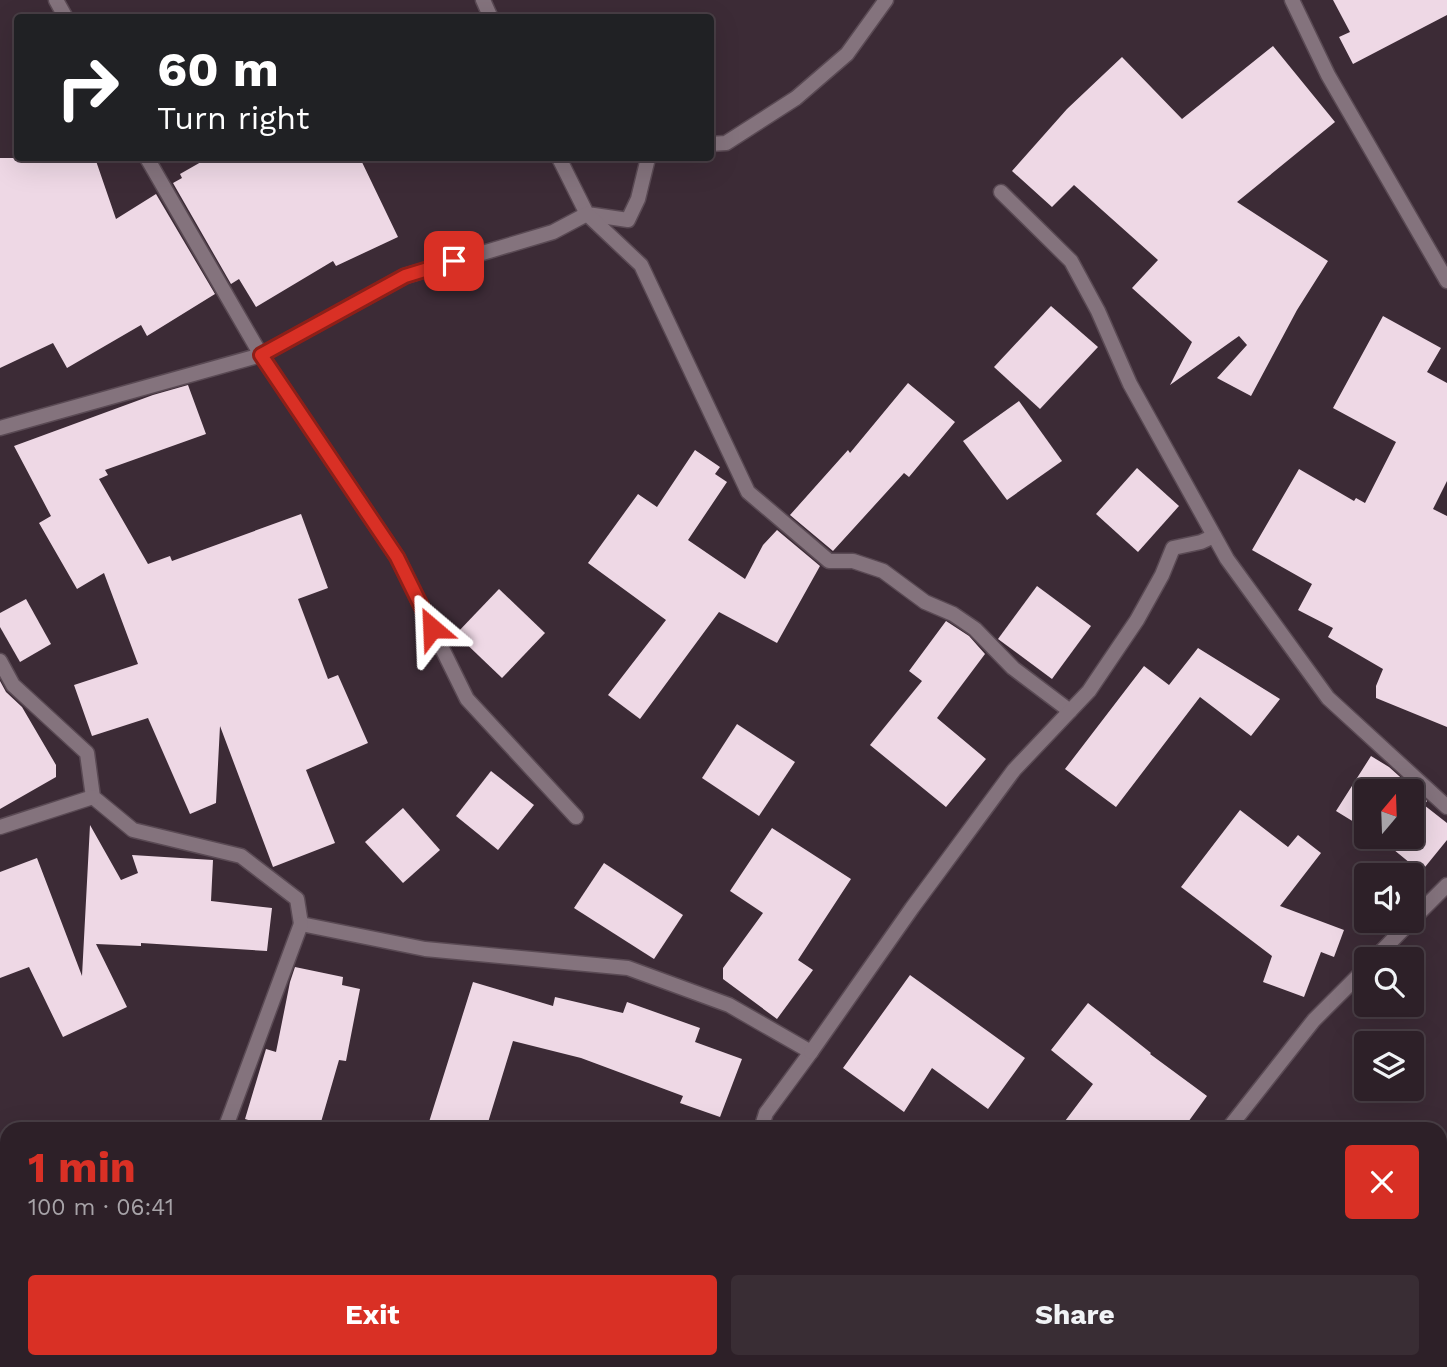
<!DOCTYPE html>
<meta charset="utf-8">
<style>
body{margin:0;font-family:"Work Sans",sans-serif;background:#392d34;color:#f1f3f6;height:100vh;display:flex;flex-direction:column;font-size:26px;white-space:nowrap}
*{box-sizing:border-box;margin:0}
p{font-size:23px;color:#a7a3a8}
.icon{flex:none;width:38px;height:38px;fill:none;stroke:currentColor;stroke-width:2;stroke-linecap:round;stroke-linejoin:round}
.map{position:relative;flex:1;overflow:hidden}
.sheet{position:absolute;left:0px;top:1122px;width:1447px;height:247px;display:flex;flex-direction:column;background:#2d2028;border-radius:21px 21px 0 0;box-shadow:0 7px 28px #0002,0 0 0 2px #483e45}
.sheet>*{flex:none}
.top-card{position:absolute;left:14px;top:14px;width:700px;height:147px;border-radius:7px;box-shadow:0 7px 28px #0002,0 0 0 2px #483e45;background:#202124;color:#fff;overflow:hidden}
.needle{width:46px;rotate:19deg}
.fabs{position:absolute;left:1354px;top:779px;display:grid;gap:14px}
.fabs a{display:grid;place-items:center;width:70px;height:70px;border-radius:7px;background:#2d2028;box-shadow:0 7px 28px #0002,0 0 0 2px #483e45;font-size:35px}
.pin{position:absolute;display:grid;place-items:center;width:60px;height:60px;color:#fff;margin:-30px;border-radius:14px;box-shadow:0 4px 10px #0006}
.me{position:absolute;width:77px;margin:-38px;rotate:334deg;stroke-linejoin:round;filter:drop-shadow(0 0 5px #0008)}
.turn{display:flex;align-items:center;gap:24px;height:147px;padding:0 28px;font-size:32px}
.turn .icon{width:91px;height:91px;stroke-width:2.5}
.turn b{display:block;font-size:49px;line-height:60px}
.round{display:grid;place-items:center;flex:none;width:74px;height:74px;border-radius:7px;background:#392d34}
.summary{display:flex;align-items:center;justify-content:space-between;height:119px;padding:0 28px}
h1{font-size:42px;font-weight:700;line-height:52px;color:#d93025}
.button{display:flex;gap:14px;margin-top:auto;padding:14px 28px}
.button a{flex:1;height:80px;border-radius:7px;background:#d93025;color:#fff;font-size:28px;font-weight:700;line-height:80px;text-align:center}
.button a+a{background:#392d34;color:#f1f3f6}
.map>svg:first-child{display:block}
</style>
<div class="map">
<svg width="1447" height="1367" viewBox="0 0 1447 1367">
<rect width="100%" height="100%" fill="#3c2b36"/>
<g fill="#eed8e5">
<polygon points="1333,0 1447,0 1447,15 1353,64 1339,37 1350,32"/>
<polygon points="1273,46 1335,122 1237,202 1328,261 1297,310 1251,396 1217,378 1247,345 1239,336 1170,385 1192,342 1132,288 1158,260 1074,185 1052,207 1012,171 1067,109 1122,57 1182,119"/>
<polygon points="0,158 95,158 116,219 156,194 215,294 147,336 141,325 67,368 53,343 0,368"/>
<polygon points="208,158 360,158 398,237 336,266 333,261 256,307 239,279 231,284 173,183 182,178 180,174"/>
<polygon points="1051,306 1098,347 1040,409 994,367"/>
<polygon points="1383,316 1441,348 1427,372 1447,383 1447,481 1433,509 1447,516 1447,727 1376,698 1376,686 1383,669 1328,637 1333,628 1298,610 1312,584 1252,550 1299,469 1354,501 1356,498 1365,503 1396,442 1333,408"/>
<polygon points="908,383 955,422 909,477 904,473 833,551 790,515 848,450 850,453"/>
<polygon points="188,385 206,434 105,470 108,475 99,479 148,564 170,556 172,561 301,514 328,588 298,599 328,679 338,675 368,743 306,770 335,843 273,867 220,726 216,803 190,814 148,718 92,736 74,685 138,664 104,573 77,589 39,523 51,516 14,446 153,395"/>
<polygon points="1019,401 1062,461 1007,500 963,441"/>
<polygon points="695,450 720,467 715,474 727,482 688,540 745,579 763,545 777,530 820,566 777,643 719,612 640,719 608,695 666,620 588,563 638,494 657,507"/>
<polygon points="1137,468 1179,506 1138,552 1096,514"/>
<polygon points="1037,586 1091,626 1052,679 998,639"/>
<polygon points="499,589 545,633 502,678 456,634"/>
<polygon points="26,599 51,644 20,662 0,627 0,613"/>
<polygon points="946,621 969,636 985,654 937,718 986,759 946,807 870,745 922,681 909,671"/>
<polygon points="1198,648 1280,699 1251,736 1200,697 1116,807 1065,769 1144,666 1169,685"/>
<polygon points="0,681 6,692 22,707 56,765 56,777 0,809"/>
<polygon points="737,724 795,762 759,816 702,778"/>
<polygon points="1371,756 1389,767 1427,801 1424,805 1447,823 1447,840 1421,872 1377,836 1412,836 1412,791 1367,791 1367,830 1336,811"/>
<polygon points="491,771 534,805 498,850 456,816"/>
<polygon points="403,808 440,850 403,883 365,842"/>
<polygon points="1240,810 1288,847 1298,835 1321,853 1280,906 1344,930 1334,957 1321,952 1304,997 1263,982 1272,956 1181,887"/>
<polygon points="90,825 121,880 138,873 132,855 213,860 211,901 272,908 267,951 141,943 141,946 96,944 127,1007 63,1037 29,967 0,978 0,872 37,858 82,976"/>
<polygon points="772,828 851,879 798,960 813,970 777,1019 723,979 723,968 763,913 730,891"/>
<polygon points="604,863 683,915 654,959 574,908"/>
<polygon points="295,967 343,977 342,985 360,989 346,1061 339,1060 319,1129 277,1129 245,1119 266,1049 276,1052 290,982"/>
<polygon points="910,975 1025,1058 988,1109 932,1068 904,1112 843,1068"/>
<polygon points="473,982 553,1006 555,997 623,1013 627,1002 700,1028 695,1042 742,1059 720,1117 680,1103 683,1096 581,1058 513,1041 486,1129 450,1129 429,1122"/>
<polygon points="1088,1003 1151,1053 1150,1054 1207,1096 1183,1129 1059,1129 1093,1084 1051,1050"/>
</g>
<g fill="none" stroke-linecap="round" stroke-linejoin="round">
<defs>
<g id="minor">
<polyline points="56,0 66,18"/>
<polyline points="483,0 491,18"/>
<polyline points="1292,0 1328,75 1447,281"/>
<polyline points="710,144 726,143 796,98 847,54 886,0"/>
<polyline points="147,158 261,355 397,557 467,699 576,817"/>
<polyline points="559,158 587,214 628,220 638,199 648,158"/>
<polyline points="1001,192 1071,261 1098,311 1130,384 1227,559 1328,698 1447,807"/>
<polyline points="0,428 261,355 405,276 553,232 587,214 641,265 748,492 829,561 853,561 883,571 925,602 953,614 975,629 1013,668 1070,711"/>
<polyline points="0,661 13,685 87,753 93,797 133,830 241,856 297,899 301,924 425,949 628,968 729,1005 811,1052 766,1113 761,1129"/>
<polyline points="0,827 93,797"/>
<polyline points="1412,920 1447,885"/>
<polyline points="1374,959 1412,920"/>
<polyline points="811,1052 912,908 1014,770 1089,691 1137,620 1162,575 1173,548 1201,542 1214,536"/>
<polyline points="225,1129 301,924"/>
<polyline points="1228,1129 1314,1020 1367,967"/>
<polyline points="1010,1362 1020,1367"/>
<polyline points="134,1367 137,1362"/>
<polyline points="1038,1367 1043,1362"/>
</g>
</defs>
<use href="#minor" stroke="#5a4a54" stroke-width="17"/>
<use href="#minor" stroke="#84737d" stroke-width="14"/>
</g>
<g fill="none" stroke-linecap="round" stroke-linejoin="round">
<defs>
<polyline id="route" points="432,628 397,557 261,355 405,276 454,261"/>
</defs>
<use href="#route" stroke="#8d1f18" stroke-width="18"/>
<use href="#route" stroke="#d93025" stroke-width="12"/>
</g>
</svg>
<div class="fabs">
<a><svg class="needle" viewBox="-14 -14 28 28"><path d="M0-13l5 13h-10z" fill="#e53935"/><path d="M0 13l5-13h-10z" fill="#a7a3a8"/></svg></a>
<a><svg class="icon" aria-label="sound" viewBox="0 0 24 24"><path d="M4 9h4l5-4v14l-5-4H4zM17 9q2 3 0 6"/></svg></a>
<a><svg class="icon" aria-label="search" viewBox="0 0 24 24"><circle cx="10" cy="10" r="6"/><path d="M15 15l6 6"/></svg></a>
<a><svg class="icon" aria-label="layers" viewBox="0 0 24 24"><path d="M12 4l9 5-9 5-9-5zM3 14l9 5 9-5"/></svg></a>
</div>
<div class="pin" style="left:454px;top:261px;background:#d93025"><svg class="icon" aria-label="arrive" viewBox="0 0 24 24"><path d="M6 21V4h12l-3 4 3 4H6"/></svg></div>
<svg class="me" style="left:432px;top:628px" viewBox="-20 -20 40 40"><path d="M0-17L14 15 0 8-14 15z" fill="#d93025" stroke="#fff" stroke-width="4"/></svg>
<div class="top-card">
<div class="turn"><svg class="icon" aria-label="right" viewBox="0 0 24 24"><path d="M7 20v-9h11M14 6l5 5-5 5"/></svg><div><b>60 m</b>Turn right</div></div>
</div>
<section class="sheet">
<div class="summary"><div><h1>1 min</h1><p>100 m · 06:41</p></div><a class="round" style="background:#d93025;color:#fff"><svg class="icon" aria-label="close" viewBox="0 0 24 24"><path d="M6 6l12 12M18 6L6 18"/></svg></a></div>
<div class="button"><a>Exit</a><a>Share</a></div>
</section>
</div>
